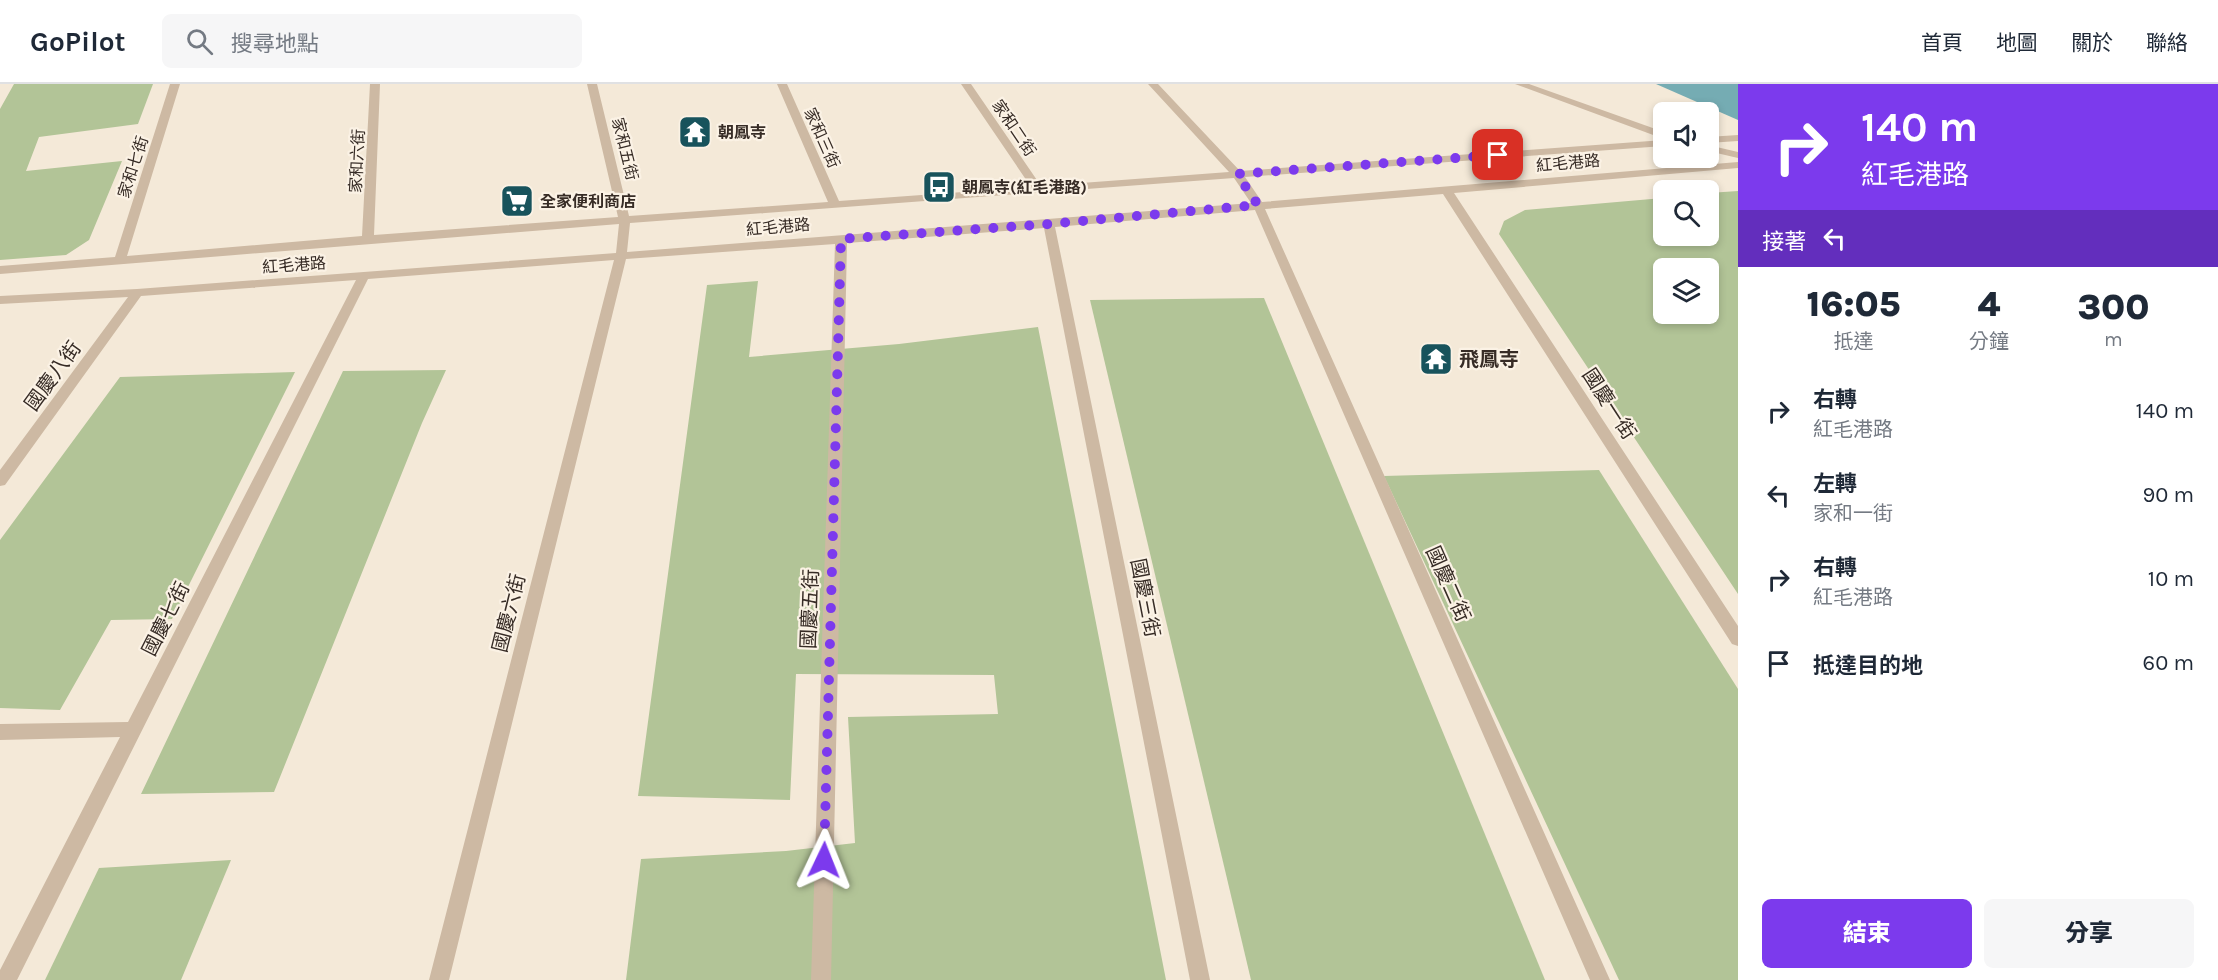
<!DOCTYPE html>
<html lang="zh-TW">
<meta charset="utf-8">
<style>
body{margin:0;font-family:Karla,"Noto Sans TC",sans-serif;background:#f6f6f7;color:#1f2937;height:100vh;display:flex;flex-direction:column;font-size:22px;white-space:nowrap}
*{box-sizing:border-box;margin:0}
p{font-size:20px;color:#747a83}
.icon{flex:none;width:33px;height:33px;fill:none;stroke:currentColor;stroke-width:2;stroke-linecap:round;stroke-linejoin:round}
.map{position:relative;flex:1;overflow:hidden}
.panel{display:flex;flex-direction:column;background:#fff;width:480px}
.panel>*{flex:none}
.guide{background:#7c3aed;color:#fff;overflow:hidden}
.fabs{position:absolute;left:1653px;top:18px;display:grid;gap:12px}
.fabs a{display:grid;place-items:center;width:66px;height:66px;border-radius:9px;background:#fff;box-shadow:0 3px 9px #0003;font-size:30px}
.pin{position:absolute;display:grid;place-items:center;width:51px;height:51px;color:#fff;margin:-26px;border-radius:12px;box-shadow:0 3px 9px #0006}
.me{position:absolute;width:66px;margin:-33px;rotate:2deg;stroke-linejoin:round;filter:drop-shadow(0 0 4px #0008)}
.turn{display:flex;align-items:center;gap:21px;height:126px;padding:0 24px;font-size:27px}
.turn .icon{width:78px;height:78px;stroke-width:2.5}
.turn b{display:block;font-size:42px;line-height:51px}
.then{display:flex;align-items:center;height:57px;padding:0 24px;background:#0003;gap:12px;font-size:22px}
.eta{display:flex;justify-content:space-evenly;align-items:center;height:102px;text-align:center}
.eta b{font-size:36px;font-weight:800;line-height:42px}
.cta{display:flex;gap:12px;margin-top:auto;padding:12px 24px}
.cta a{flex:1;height:69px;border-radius:9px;background:#7c3aed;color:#fff;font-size:24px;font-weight:800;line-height:69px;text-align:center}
.cta a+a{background:#f6f6f7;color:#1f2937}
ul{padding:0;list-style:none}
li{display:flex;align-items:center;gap:18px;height:84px;padding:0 24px}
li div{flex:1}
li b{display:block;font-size:22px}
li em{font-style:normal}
header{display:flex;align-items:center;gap:36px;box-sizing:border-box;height:84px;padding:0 30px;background:#fff;border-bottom:2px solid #e0e1e3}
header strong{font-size:28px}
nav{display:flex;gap:33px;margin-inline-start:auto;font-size:21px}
.search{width:420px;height:54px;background:#f6f6f7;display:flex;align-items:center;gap:15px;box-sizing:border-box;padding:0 21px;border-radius:9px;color:#747a83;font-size:22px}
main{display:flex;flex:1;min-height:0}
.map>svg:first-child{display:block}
</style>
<header>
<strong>GoPilot</strong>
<div class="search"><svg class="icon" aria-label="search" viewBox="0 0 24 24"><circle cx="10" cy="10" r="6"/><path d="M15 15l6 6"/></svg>搜尋地點</div>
<nav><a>首頁</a><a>地圖</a><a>關於</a><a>聯絡</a></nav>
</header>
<main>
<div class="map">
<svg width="1738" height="896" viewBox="0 0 1738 896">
<rect width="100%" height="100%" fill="#f4e9d8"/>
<g fill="#b2c497" fill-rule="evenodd">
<polygon points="14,0 153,0 138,40 39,53 26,87 122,77 89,156 66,171 0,176 0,25"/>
<path d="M1738 107V510L1499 150 1504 137 1525 126 1663 114 1664 152H1708L1709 109ZM1664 184H1708V230H1664Z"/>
<polygon points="758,197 749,273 899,260 1038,243 1166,896 626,896 641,775 786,767 855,759 848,633 998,630 994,591 796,590 790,716 638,712 707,201"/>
<polygon points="1264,214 1545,896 1251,896 1090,216"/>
<polygon points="446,286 422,339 274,708 141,710 343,287"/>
<polygon points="295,288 172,535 111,536 60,626 0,624 0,456 120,293"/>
<polygon points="1599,386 1738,605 1738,896 1619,896 1384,392"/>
<polygon points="231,776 181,896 45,896 99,784"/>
</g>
<polygon fill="#75acb3" points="1656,0 1738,0 1738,36"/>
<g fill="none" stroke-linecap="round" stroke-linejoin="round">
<g fill="#cdb9a3" fill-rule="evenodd">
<path d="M170 0H180L127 172 362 152 370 0H380L374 151 618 133 587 0H597L629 132 828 118 777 0H787L839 117 1031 103 961 0H971L1041 102 1229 88 1148 0H1158L1240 87 1664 56V62L1245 93 1262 118 1738 78V84L1454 109 1738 542V562L1732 560 1443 110 1265 125 1610 896H1590L1255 126 1055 143 1210 896H1190L1044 144 847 159 831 896H811L835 160 626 175 449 896H429L614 176 368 195 17 896H0V886L120 653 0 656V640L128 638 356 196 141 212 5 401 0 402V386L128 213 0 220V212L137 205 616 169 619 140 0 190V182L115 173ZM1234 94 1251 119 627 168 630 139Z"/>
<polygon points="1515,0 1529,0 1664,48 1664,55"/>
<polygon points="1738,51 1738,57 1708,59 1708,53"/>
<polygon points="1708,61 1738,68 1738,74 1708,67"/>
</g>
</g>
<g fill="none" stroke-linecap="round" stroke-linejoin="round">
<polyline stroke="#7c3aed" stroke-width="10" stroke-dasharray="0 18" points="824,776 841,155 1049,140 1258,121 1237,90 1498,71"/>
</g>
<defs>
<symbol id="temple-square" viewBox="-11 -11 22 22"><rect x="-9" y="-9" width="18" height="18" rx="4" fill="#18535c" stroke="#fbf2e5"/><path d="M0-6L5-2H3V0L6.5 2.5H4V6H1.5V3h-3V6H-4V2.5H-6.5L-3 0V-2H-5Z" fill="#fff"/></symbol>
<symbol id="bus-square" viewBox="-11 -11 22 22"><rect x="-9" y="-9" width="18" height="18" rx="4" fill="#18535c" stroke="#fbf2e5"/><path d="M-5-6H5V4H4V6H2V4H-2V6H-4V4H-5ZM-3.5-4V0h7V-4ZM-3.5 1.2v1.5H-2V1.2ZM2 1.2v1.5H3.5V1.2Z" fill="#fff"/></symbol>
<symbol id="supermarket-square" viewBox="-11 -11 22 22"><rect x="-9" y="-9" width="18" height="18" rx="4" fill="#18535c" stroke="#fbf2e5"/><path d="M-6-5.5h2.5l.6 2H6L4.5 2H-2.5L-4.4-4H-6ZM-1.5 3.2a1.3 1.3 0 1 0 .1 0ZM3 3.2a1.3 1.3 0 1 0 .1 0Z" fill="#fff"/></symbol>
</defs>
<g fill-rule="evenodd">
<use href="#temple-square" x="676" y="29" width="38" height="38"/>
<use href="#bus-square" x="920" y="84" width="38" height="38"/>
<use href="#supermarket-square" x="498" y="98" width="38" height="38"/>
<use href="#temple-square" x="1417" y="256" width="38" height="38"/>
</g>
<g text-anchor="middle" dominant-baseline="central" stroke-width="4.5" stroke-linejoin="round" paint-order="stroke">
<g font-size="16" fill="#372c26" stroke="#fbf2e5">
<text transform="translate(1014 44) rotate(56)">家和二街</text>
<text transform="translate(822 54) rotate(66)">家和三街</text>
<text transform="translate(625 65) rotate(76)">家和五街</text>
<text transform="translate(357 77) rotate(-87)">家和六街</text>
<text transform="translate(1568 79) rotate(-5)">紅毛港路</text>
<text transform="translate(133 83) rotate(-72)">家和七街</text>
<text transform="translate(778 143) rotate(-5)">紅毛港路</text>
<text transform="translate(294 181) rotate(-4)">紅毛港路</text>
</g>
<g font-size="16" font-weight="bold" fill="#372c26" stroke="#fbf2e5" text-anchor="start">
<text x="718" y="48">朝鳳寺</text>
<text x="962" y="103">朝鳳寺(紅毛港路)</text>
<text x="540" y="117">全家便利商店</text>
</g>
<g font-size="20" font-weight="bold" fill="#372c26" stroke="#fbf2e5" text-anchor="start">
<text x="1459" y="275">飛鳳寺</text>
</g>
<g font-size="20" fill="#372c26" stroke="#fbf2e5">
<text transform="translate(53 292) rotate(-54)">國慶八街</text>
<text transform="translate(1609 320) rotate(57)">國慶一街</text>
<text transform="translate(1448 500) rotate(66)">國慶二街</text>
<text transform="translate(1145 514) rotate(79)">國慶三街</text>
<text transform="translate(810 525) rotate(-88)">國慶五街</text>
<text transform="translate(509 529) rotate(-76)">國慶六街</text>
<text transform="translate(166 535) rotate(-63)">國慶七街</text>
</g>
</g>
</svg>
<div class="fabs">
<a><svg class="icon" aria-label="sound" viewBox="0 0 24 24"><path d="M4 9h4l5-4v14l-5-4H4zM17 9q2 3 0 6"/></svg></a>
<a><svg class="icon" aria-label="search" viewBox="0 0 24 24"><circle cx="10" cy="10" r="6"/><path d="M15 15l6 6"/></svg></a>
<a><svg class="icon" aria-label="layers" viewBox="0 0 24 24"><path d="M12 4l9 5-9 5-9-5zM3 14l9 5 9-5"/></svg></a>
</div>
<div class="pin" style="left:1498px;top:71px;background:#d93025"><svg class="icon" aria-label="arrive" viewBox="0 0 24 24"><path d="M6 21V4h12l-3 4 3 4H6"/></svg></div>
<svg class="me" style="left:824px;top:776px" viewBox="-20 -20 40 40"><path d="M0-17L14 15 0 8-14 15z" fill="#7c3aed" stroke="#fff" stroke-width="4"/></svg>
</div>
<section class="panel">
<div class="guide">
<div class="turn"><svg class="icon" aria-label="right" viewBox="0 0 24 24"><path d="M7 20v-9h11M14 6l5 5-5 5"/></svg><div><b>140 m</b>紅毛港路</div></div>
<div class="then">接著<svg class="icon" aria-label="left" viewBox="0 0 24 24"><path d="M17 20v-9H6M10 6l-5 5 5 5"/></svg></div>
</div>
<div class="eta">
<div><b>16:05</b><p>抵達</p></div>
<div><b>4</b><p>分鐘</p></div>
<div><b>300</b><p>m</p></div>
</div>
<ul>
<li><svg class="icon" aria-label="right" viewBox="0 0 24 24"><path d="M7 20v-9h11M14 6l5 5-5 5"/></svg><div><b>右轉</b><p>紅毛港路</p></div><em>140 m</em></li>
<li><svg class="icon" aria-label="left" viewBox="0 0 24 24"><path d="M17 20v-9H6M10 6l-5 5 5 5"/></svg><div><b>左轉</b><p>家和一街</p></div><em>90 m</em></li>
<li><svg class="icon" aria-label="right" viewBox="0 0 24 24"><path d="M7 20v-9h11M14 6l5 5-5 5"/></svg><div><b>右轉</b><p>紅毛港路</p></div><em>10 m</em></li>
<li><svg class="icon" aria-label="arrive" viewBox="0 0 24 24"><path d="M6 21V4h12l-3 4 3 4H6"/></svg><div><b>抵達目的地</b></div><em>60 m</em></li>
</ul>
<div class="cta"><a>結束</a><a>分享</a></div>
</section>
</main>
